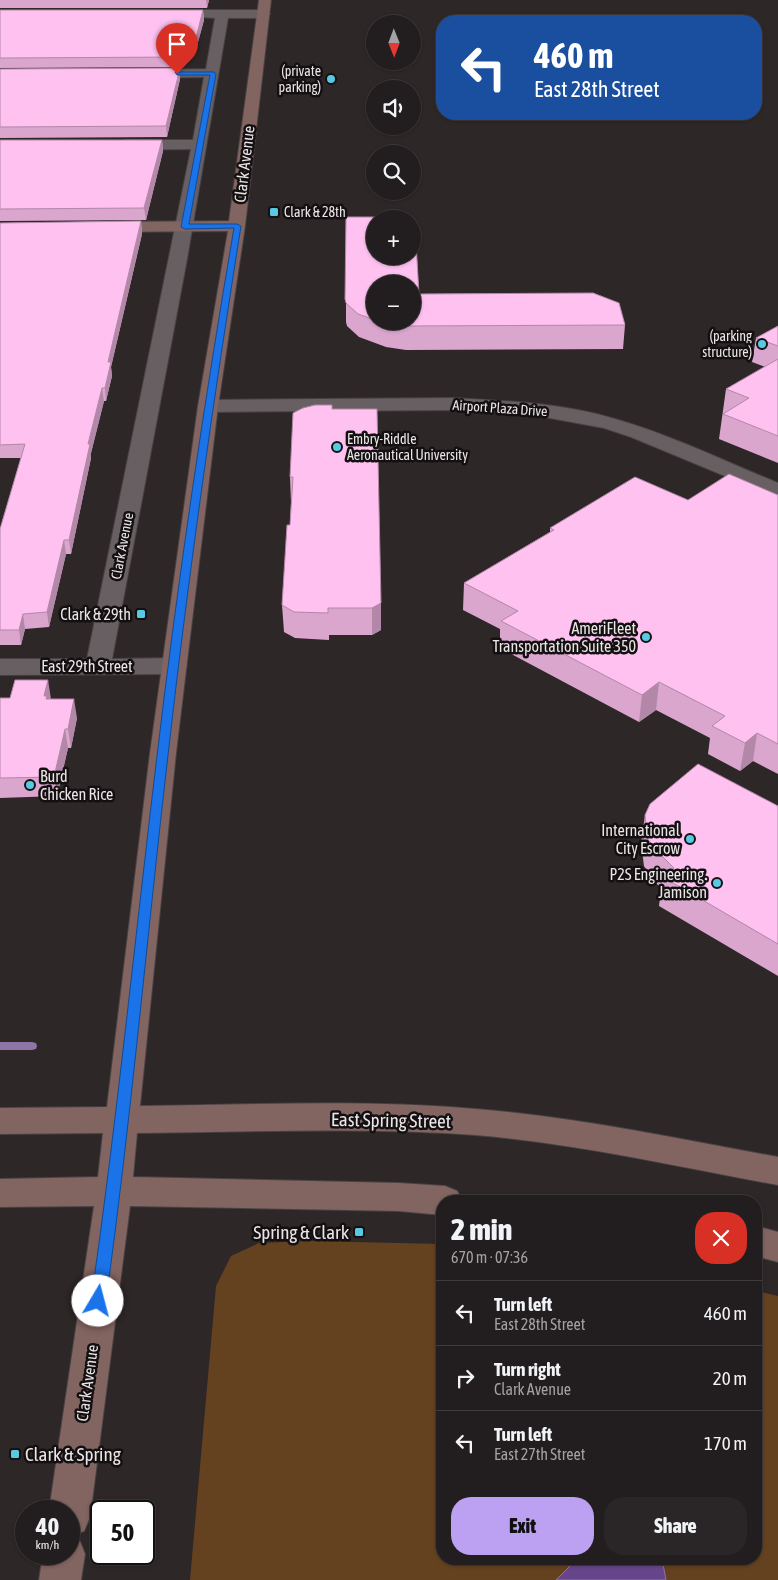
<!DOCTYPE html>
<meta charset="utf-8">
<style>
body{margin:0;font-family:"Asap Condensed",sans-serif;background:#2a2627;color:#f1f3f6;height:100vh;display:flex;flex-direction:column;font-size:19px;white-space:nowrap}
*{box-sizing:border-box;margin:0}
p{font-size:16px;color:#a2a2a4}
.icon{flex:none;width:28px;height:28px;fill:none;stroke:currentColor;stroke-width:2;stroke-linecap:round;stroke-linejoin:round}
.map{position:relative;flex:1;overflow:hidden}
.drawer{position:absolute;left:436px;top:1195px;width:326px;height:370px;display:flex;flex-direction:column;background:#221d1e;border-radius:20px;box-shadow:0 1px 4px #0004,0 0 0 1px #3f3b3c}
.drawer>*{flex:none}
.guide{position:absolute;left:436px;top:15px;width:326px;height:105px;border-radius:20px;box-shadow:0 1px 4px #0004,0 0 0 1px #3f3b3c;background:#1a4fa0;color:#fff;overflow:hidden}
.needle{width:32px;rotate:179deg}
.fabs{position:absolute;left:366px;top:15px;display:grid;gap:10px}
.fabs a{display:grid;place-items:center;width:55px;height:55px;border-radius:50%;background:#221d1e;box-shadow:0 1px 4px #0004,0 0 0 1px #3f3b3c;font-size:25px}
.speed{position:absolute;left:15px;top:1500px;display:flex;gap:10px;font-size:25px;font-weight:700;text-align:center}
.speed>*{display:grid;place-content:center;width:65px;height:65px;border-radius:50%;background:#221d1e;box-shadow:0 1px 4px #0004,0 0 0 1px #3f3b3c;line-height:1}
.speed small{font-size:12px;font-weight:400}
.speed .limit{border:2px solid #111;border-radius:8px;background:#fff;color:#111}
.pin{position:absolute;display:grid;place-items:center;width:42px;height:42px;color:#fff;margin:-51px -21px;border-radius:50% 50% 50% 0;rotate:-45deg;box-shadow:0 0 5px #0007}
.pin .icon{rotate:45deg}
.me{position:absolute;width:55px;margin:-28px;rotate:8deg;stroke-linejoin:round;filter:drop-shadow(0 0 4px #0008)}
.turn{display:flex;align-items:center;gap:18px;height:105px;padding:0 15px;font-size:22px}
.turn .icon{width:65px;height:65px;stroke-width:2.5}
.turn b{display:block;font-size:35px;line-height:42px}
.round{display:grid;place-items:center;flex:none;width:52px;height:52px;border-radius:20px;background:#2a2627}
.summary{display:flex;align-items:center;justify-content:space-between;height:85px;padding:0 15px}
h1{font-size:30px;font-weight:800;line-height:38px}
.button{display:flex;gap:10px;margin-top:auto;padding:10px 15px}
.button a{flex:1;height:58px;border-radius:20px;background:#bca0f2;color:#111;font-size:20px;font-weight:800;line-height:58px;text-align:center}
.button a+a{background:#2a2627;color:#f1f3f6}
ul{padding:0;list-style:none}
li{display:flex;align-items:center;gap:15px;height:65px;padding:0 15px;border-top:1px solid #3f3b3c}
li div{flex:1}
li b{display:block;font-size:19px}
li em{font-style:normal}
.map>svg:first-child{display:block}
</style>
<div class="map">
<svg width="778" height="1580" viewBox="0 0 778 1580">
<rect width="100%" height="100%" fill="#2e2728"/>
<polygon fill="#65421f" points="309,1241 442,1244 442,1559 756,1559 756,1291 778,1296 778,1580 190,1580 216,1286 231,1256 259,1243"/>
<polygon fill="#67458b" stroke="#8e75a6" points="577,1559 662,1559 666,1580 556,1580"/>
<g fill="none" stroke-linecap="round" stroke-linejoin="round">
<polygon fill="#8e75a6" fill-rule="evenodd" points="0,1042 32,1042 36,1043 37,1046 36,1049 32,1050 0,1050"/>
<defs>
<g id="street">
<polygon points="205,10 264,10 270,14 264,18 228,18 187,259 112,659 174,658 183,661 187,666 183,671 174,674 0,675 0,659 87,659 191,149 126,150 121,148 118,145 121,142 126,140 193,140 204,77 142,78 135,74 142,70 206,69 215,18 200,17 199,14 200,11"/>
<path d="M453 398C507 401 563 403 615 419 671 435 724 461 778 483V498L631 437 604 428 528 414 453 410 208 412 201 410 198 406 201 402 208 400Z"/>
</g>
<g id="secondary">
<path d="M259 0H271L245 226 218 406 176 753 140 1106C252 1105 365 1099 476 1109 577 1117 678 1139 778 1157V1185C679 1167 575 1143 475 1135 363 1127 250 1132 137 1133L133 1177 399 1183 445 1186 457 1191 463 1201H442V1215L399 1211 130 1206 90 1517 84 1531 71 1536 79 1539 85 1554 81 1580H39L43 1554H69V1511H49L94 1206 0 1207V1179L98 1177 103 1133 0 1134V1108L107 1107 150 753 198 406 228 231 104 232 98 231 96 227 98 223 104 222 229 221Z"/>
<polygon points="756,1226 778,1232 778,1262 756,1256"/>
</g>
</defs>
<use href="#street" stroke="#494244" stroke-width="2"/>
<use href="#secondary" stroke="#494244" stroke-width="2"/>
<use href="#street" fill="#675f61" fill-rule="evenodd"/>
<use href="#secondary" fill="#826460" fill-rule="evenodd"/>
</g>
<g fill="#daa6ce" fill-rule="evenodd">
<polygon points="0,0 209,0 207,8 0,8"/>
<polygon points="0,10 203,10 204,20 195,53 186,53 183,67 0,68"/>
<polygon points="180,68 180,79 167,137 0,138 0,69"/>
<polygon points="0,140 162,140 163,151 146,220 0,221"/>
<path d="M346 217H393L397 219H375V256H412V225H415L419 294 593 293 619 303 625 325 623 349 406 350 386 347 359 337 347 326 346 322ZM375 284H412V321H375Z"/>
<polygon points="141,221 142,234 111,367 112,376 106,401 104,401 91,453 91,458 71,554 66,554 49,627 25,629 21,645 0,645 0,529 21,458 0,458 0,223"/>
<polygon points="778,326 778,463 719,439 726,389 765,367 752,362 756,338"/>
<polygon points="332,409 381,603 381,630 372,635 329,635 329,640 295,638 284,632 282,605 290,525 291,503 290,477"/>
<polygon points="778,495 778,774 753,761 740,771 708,754 710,738 656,710 639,722 500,648 500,629 463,610 464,583 550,532 550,528 688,500"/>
<polygon points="0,698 51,699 77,718 71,748 68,748 57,796 0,798"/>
<polygon points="778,806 778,976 659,906 661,888 652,879 644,866 641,843 645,815"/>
</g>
<g fill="#b287a8">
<polygon points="206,0 209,0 207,8"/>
<polygon points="203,10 204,20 195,53 195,42"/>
<polygon points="186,42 186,53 183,67 182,57"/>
<polygon points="180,68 180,79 167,137 166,126"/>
<polygon points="162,140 163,151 146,220 144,208"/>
<polygon points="141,221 142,234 111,367 112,376 106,401 105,388 108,362"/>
<polygon points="102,388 104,401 91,453 91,458 71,554 69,540 88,444"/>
<polygon points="64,540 66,554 49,627 47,612"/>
<polygon points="381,603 381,630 372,635 372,608"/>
<polygon points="23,614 25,629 21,645 19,630"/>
<polygon points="48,680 51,699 47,715 44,696"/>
<polygon points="659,682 656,710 639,722 642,695"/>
<polygon points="74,699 77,718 71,748 68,729"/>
<polygon points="65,729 68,748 57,796 54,777"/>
<polygon points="757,733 753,761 740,771 745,743"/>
</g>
<g fill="#fec1f0" stroke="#b287a8">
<polygon points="0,10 203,10 195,42 186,42 182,57 0,58"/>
<polygon points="180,68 166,126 0,127 0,69"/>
<polygon points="0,140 162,140 144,208 0,209"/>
<polygon points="346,217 393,217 397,219 375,219 375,256 412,256 412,225 415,225 419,294 593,293 619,303 625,325 406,326 386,324 379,321 412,321 412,284 375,284 375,320 358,314 346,303 345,299"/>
<polygon points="141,221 108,362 111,362 105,388 102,388 88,444 90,444 69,540 64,540 47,612 23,614 19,630 0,630 0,529 25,444 0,445 0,223"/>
<polygon points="778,326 778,346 756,338"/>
<polygon points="778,359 778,436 723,414 749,398 726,389"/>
<polygon points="315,405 332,405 332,409 377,409 381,603 372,608 328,608 328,613 294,612 282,605 287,525 290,525 293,477 290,477 293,413 303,408"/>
<polygon points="729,474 778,495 778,744 757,733 745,743 712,726 725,716 659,682 642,695 501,621 518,611 464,583 554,530 550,528 635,477 688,500"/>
<polygon points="15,680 48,680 44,696 47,696 46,699 74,699 68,729 65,729 54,777 0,778 0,698 10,698"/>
<polygon points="698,764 778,806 778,944 663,877 674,868 656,850 647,838 645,815 650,804"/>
</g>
<path fill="#1a73e8" stroke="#114b97" d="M175 72H214L216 74 189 224H237L241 226C213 402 188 578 168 755 147 937 131 1119 106 1301L104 1306 98 1308 93 1306 91 1301C117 1120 135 938 157 756 178 579 204 403 234 228L185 229 181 227 210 75H177Z"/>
<g fill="#58c9e3" stroke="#141011" stroke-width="2">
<circle cx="331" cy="79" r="5"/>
<rect x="269" y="207" width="10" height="10" rx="2.5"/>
<circle cx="762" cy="344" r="5"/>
<circle cx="337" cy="447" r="5"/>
<rect x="136" y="609" width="10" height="10" rx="2.5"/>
<circle cx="646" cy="637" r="5"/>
<circle cx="30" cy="785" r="5"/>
<circle cx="690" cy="839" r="5"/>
<circle cx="717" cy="883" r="5"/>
<rect x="354" y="1227" width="10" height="10" rx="2.5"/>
<rect x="10" y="1449" width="10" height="10" rx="2.5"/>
</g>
<g text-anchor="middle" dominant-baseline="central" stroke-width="5" stroke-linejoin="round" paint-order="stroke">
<g font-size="14" fill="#eae5e6" stroke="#141011" text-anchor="end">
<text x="321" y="71">(private<tspan x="321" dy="16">parking)</tspan></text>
<text x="284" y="212" text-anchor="start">Clark &amp; 28th</text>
<text x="752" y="336">(parking<tspan x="752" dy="16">structure)</tspan></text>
<text x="347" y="439" text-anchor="start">Embry-Riddle<tspan x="347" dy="16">Aeronautical University</tspan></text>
</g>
<g font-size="14" fill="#eae5e6" stroke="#141011">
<text transform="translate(500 408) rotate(4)">Airport Plaza Drive</text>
<text transform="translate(122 546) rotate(-79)">Clark Avenue</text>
</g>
<g font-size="16" fill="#eae5e6" stroke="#141011">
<text transform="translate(244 164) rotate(-83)">Clark Avenue</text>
<text x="87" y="666">East 29th Street</text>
<text transform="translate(87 1383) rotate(-82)">Clark Avenue</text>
</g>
<g font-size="16" fill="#eae5e6" stroke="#141011" text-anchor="end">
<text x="131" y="614">Clark &amp; 29th</text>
<text x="636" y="628">AmeriFleet<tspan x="636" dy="18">Transportation Suite 350</tspan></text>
<text x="40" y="776" text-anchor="start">Burd<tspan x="40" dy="18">Chicken Rice</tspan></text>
<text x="680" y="830">International<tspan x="680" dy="18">City Escrow</tspan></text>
<text x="707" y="874">P2S Engineering.<tspan x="707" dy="18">Jamison</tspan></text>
</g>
<g font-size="19" fill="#eae5e6" stroke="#141011">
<text transform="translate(391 1120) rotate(1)">East Spring Street</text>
</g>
<g font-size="19" fill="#eae5e6" stroke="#141011" text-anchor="end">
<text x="349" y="1232">Spring &amp; Clark</text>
<text x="25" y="1454" text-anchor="start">Clark &amp; Spring</text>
</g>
</g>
</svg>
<div class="fabs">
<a><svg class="needle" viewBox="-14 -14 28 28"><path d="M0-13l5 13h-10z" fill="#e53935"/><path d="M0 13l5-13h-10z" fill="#a2a2a4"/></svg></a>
<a><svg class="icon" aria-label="sound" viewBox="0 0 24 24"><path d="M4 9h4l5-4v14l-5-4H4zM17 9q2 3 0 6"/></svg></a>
<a><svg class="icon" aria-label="search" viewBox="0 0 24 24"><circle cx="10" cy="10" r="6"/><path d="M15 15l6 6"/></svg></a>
<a>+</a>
<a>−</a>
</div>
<div class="speed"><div>40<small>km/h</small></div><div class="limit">50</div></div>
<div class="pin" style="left:177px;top:74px;background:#d93025"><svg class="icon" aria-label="arrive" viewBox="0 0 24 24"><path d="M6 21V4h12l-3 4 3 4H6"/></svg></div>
<svg class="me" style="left:98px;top:1301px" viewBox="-20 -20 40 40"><circle r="19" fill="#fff"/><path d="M0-13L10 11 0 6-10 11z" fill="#1a73e8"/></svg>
<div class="guide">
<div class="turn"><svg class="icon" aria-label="left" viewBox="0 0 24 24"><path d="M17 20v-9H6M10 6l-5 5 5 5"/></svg><div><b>460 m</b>East 28th Street</div></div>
</div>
<section class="drawer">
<div class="summary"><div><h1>2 min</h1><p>670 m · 07:36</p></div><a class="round" style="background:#d93025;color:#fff"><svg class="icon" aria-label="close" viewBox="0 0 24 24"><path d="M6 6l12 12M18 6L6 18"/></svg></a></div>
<ul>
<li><svg class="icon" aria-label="left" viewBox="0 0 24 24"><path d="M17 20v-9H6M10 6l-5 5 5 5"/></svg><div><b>Turn left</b><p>East 28th Street</p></div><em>460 m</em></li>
<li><svg class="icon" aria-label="right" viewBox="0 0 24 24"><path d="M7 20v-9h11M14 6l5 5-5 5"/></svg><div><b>Turn right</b><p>Clark Avenue</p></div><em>20 m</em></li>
<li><svg class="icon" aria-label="left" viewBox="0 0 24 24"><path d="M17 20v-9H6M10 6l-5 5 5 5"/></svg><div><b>Turn left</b><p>East 27th Street</p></div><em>170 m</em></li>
</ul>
<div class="button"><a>Exit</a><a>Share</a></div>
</section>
</div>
